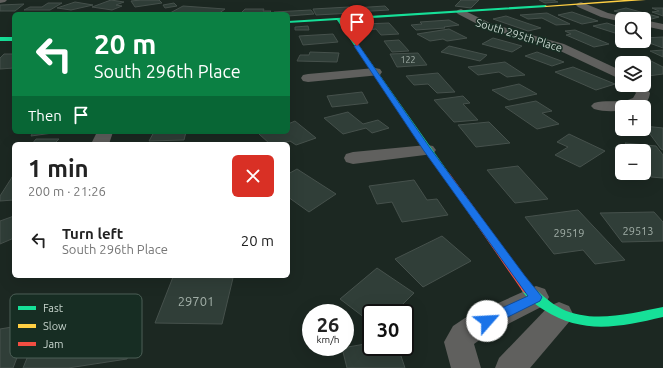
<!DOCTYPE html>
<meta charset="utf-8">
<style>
body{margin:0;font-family:Ubuntu,sans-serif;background:#f2f2f2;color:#222;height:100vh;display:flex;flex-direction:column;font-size:15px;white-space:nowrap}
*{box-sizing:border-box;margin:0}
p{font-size:13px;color:#767676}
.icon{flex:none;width:22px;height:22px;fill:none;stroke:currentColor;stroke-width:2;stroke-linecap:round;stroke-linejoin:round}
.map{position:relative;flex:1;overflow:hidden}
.sheet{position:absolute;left:12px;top:142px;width:278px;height:136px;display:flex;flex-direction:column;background:#fff;border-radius:6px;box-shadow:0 4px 16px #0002}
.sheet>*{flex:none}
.banner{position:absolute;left:12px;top:12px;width:278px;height:122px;border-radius:6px;box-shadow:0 4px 16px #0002;background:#0b8043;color:#fff;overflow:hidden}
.fabs{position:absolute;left:615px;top:12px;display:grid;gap:8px}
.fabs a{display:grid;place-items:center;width:36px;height:36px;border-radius:6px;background:#fff;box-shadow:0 4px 16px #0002;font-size:20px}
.speed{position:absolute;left:302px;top:304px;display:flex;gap:8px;font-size:20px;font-weight:700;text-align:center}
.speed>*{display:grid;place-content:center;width:52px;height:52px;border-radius:50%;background:#fff;box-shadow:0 4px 16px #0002;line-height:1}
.speed small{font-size:10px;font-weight:400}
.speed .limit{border:2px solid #111;border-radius:6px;background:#fff;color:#111}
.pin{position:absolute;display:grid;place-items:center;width:34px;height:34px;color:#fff;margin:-41px -17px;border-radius:50% 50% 50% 0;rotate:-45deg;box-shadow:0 0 4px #0007}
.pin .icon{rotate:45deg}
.me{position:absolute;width:44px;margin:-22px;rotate:64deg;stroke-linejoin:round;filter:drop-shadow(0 0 3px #0008)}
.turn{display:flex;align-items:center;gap:14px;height:84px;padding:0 16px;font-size:18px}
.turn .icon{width:52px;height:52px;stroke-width:2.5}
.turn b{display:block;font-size:28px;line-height:34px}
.then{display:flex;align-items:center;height:38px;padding:0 16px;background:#0003;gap:8px;font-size:15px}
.round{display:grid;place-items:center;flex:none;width:42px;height:42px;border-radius:6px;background:#f2f2f2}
.head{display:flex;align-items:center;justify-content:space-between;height:68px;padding:0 16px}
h1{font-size:24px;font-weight:600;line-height:30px}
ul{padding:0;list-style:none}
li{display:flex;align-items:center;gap:12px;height:60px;padding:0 16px}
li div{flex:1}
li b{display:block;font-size:15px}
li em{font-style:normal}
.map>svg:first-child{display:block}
</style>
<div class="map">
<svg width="663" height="368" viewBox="0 0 663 368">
<rect width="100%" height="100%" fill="#1c2822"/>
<g fill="#303e38" stroke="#46514c">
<polygon points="111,0 124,2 116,5 122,6 112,10 92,7"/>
<polygon points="141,0 159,0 162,3 135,7 131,1"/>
<polygon points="461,0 479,0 471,8 455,6"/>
<polygon points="539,0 553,0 558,2 545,3"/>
<polygon points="75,2 93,5 71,10 57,8"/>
<polygon points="48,3 62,3 50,10 24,10 30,7 42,7"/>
<polygon points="174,3 177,6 165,8 163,5"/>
<polygon points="24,4 15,11 0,11 0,5"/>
<polygon points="183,6 225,9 218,14 170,13"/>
<polygon points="385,6 389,10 355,12 353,8"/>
<polygon points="349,7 353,13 316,15 313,9"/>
<polygon points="626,8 659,17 648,20 614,11"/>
<polygon points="652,8 663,8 663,16 652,12 659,11"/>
<polygon points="245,9 264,9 263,11 271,11 268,14 240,14"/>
<polygon points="311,10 314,14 288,16 288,14 275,14 274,12"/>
<polygon points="572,12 598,21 582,24 558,15"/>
<polygon points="547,13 570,24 556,25 542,18 528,19 520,15"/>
<polygon points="506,16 541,28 528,31 493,19"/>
<polygon points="449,20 459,25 444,27 445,28 416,30 411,25 422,24 420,22"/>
<polygon points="389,23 399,34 381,35 376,29 368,30 364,24"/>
<polygon points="607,23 622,28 622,33 618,34 593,26"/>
<polygon points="308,26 309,30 295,30 295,27"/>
<polygon points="449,29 467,38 447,41 443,39 430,41 417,34"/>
<polygon points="575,30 609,44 594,47 566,35 571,34 565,31"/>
<polygon points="333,34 338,42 303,45 299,36"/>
<polygon points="663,37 663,48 644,41 644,38"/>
<polygon points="493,38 522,46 512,52 482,44"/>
<polygon points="399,40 409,51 392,52 384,41"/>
<polygon points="449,46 487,55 480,61 441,52"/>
<polygon points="663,50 663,57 650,51"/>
<polygon points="310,52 339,53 337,62 297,61 300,55 309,55"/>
<polygon points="537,52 564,62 552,66 525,56"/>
<polygon points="418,53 427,65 397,67 390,54"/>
<polygon points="4,54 14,54 14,68 0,69 0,58"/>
<polygon points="643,57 663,67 663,74 648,76 644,74 644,63 624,63 617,59"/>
<polygon points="505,62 525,75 507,77 499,72 478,75 468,67"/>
<polygon points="573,67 615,84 596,90 555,72"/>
<polygon points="438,73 455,92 437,93 428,84 414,85 406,76"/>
<polygon points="519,84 537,94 509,100 492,90"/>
<polygon points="362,92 368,103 332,107 327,96"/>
<polygon points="463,96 470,103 463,104 478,120 454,122 434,100"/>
<polygon points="536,101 552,111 542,113 559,124 537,129 505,107"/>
<polygon points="348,112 363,124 378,120 389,128 372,133 366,128 343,134 324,118"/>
<polygon points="295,121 316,138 296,145 290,141 280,144 270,144 259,134 264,132 288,132 288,124"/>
<polygon points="489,122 510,143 476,147 458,125"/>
<polygon points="644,126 663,128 663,150 661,149"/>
<polygon points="33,132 60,132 31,136"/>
<polygon points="154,132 186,132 184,140 149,141"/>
<polygon points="569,134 605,151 580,167 555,155 568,147 557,142"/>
<polygon points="36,139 59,139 54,144 32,144"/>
<polygon points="625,143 656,146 663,155 663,178 651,177 644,167 644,151 622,151 622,159 615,147 629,148"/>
<polygon points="518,166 548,199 515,203 487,170"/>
<polygon points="297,169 336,194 309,212 288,197 288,174"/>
<polygon points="14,174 14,200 0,201 0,196"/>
<polygon points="414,180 427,200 437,199 448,215 402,222 392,202 377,204 369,186"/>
<polygon points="578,210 625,260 595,264 583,250 554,254 525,217"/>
<polygon points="654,212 663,222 663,241 622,242 600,213"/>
<polygon points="14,216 14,238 0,244 0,221"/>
<polygon points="442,236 471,261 423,287 395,259"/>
<polygon points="377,268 414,293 394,313 384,313 376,307 365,318 340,299"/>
<polygon points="173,277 233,278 222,324 155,323"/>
<polygon points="136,321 127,359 68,368 23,368 36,336"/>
<polygon points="30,324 13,368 0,368 0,329"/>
<polygon points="371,343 371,347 398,347 405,368 347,368 342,348"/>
</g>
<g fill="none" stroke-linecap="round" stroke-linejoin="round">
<g fill="#60605e" fill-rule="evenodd">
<polygon points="0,0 7,0 5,2 0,3"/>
<polygon points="581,2 608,13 626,17 627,19 622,19 622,22 601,17 578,7 576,5 578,3"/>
<polygon points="461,9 492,24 564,44 622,71 622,80 556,49 534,41 485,28 458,14 456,12 458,10"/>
<polygon points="644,20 663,24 663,30 644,26"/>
<polygon points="375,68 380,69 382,72 380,75 308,82 303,81 301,78 303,75 308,74"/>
<path d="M629 85H644L650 93C648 108 635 107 622 107V111C613 111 603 112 594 109L591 106 594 103C607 99 621 104 633 98L636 93Z"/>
<polygon points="97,132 113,132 109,144 91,144"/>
<polygon points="427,145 433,146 436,150 433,154 353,164 346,162 344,158 346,154 353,152"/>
<polygon points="536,286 545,289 549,297 545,305 485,336 474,344 481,368 451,368 444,342 453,326 465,318"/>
<polygon points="559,302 569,306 573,314 569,322 530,368 495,368 499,358 549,306"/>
</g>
<g fill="#16e098" fill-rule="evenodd">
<polygon points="546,5 547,7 341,20 451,176 447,179 444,178 337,20 288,23 288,21"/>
<rect x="0" y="37" width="14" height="4"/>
<path d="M527 284C535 287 540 294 547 299 551 303 557 306 562 309 593 324 632 313 663 307V317C620 327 583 335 544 310 536 305 525 297 521 289L523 286Z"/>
</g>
<polygon fill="#ffcf43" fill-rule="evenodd" points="624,0 646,0 546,7 544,6"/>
<polygon fill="#f24e42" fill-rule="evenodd" points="447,173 450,174 531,286 533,289 531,292 527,294 523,292 443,176"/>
</g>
<polygon fill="#1a73e8" stroke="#114b97" points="357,44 358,44 430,148 525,276 542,297 540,301 492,325 487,327 482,325 481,321 482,317 528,296 424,151 354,46"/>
<g text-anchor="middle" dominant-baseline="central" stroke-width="3" stroke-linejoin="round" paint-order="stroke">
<g font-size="9" fill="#a2afa8">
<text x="408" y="60">122</text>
</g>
<g font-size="11" fill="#c8d5ce" stroke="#172d23">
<text transform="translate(519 35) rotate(17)">South 295th Place</text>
</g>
<g font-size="11" fill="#a2afa8">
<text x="638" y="231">29513</text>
<text x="569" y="233">29519</text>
</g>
<g font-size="13" fill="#a2afa8">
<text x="196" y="301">29701</text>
</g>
</g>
<rect x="10" y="294" width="132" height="64" rx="6" fill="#172d23" stroke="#4c5f56" stroke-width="1"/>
<rect x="18" y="306" width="18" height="4" fill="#16e098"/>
<rect x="18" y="324" width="18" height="4" fill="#ffcf43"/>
<rect x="18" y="342" width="18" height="4" fill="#f24e42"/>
<g font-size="11" fill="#c8d5ce">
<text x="43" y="312">Fast</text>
<text x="43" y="330">Slow</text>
<text x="43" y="348">Jam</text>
</g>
</svg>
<div class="fabs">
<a><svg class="icon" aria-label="search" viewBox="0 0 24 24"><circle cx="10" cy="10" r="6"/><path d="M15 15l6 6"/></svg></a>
<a><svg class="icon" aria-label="layers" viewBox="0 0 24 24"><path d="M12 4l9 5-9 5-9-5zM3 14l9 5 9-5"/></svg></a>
<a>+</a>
<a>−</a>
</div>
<div class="speed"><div>26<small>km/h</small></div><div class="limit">30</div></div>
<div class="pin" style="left:357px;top:46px;background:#d93025"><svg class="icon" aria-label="arrive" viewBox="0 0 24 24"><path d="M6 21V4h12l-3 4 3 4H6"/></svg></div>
<svg class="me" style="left:487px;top:321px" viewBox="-20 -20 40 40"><circle r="19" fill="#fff"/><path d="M0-13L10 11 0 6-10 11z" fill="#1a73e8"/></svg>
<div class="banner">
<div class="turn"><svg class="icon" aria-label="left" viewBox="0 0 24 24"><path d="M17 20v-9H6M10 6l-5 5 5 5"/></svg><div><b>20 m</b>South 296th Place</div></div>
<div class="then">Then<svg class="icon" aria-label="arrive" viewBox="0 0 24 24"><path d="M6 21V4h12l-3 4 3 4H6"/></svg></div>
</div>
<section class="sheet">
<div class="head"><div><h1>1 min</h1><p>200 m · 21:26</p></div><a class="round" style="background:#d93025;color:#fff"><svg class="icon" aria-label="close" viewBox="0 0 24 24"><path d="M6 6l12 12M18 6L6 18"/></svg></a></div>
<ul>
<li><svg class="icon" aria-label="left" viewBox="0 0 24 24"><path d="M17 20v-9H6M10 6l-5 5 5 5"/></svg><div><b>Turn left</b><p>South 296th Place</p></div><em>20 m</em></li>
</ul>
</section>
</div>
